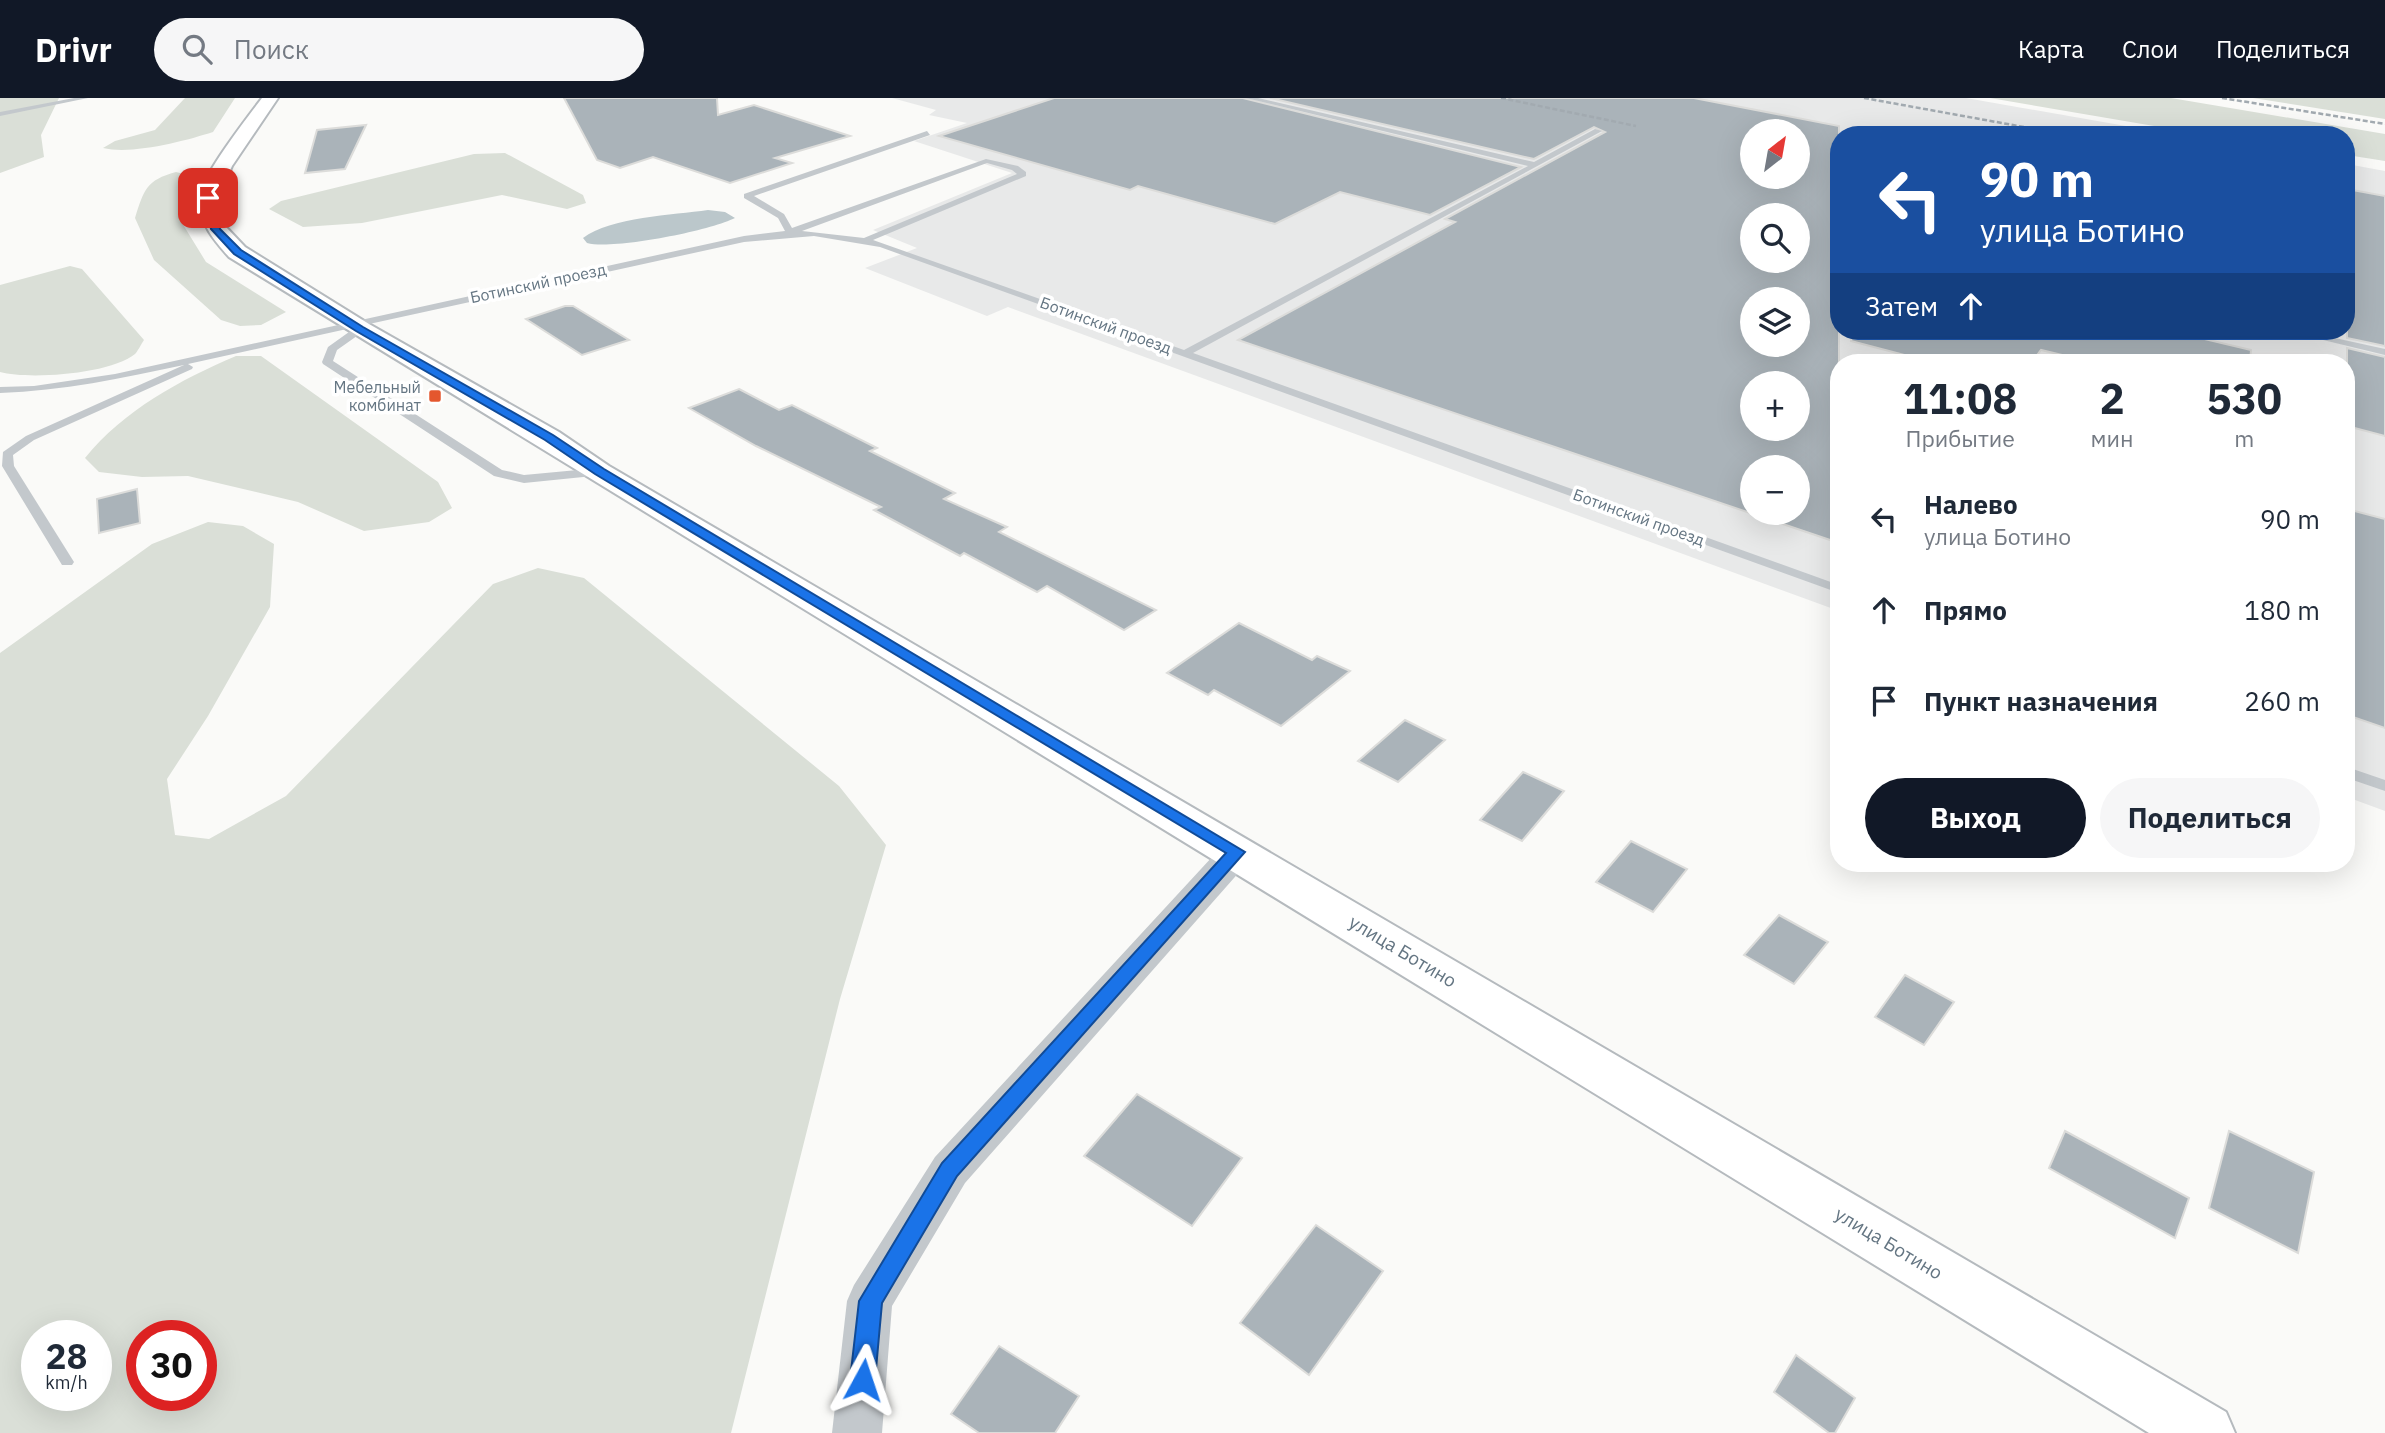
<!DOCTYPE html>
<html lang="ru">
<meta charset="utf-8">
<style>
body{margin:0;font-family:"IBM Plex Sans",sans-serif;background:#f6f6f7;color:#1f2937;height:100vh;display:flex;flex-direction:column;font-size:26px;white-space:nowrap}
*{box-sizing:border-box;margin:0}
p{font-size:23px;color:#747a83}
.icon{flex:none;width:38px;height:38px;fill:none;stroke:currentColor;stroke-width:2;stroke-linecap:round;stroke-linejoin:round}
.map{position:relative;flex:1;overflow:hidden}
.panel{position:absolute;left:1830px;top:256px;width:525px;height:518px;display:flex;flex-direction:column;background:#fff;border-radius:28px;box-shadow:0 7px 28px #0002}
.panel>*{flex:none}
.hud{position:absolute;left:1830px;top:28px;width:525px;height:214px;border-radius:28px;box-shadow:0 7px 28px #0002;background:#1a4fa0;color:#fff;overflow:hidden}
.needle{width:46px;rotate:31deg}
.tools{position:absolute;left:1740px;top:21px;display:grid;gap:14px}
.tools a{display:grid;place-items:center;width:70px;height:70px;border-radius:50%;background:#fff;box-shadow:0 7px 28px #0002;font-size:35px}
.speed{position:absolute;left:21px;top:1222px;display:flex;gap:14px;font-size:35px;font-weight:700;text-align:center}
.speed>*{display:grid;place-content:center;width:91px;height:91px;border-radius:50%;background:#fff;box-shadow:0 7px 28px #0002;line-height:1}
.speed small{font-size:18px;font-weight:400}
.speed .limit{border:10px solid #d22;background:#fff;color:#111}
.pin{position:absolute;display:grid;place-items:center;width:60px;height:60px;color:#fff;margin:-30px;border-radius:14px;box-shadow:0 4px 10px #0006}
.me{position:absolute;width:77px;margin:-38px;rotate:5deg;stroke-linejoin:round;filter:drop-shadow(0 0 5px #0008)}
.turn{display:flex;align-items:center;gap:24px;height:147px;padding:0 35px;font-size:32px}
.turn .icon{width:91px;height:91px;stroke-width:2.5}
.turn b{display:block;font-size:49px;line-height:60px}
.then{display:flex;align-items:center;height:66px;padding:0 35px;background:#0003;gap:14px;font-size:26px}
.eta{display:flex;justify-content:space-evenly;align-items:center;height:119px;text-align:center}
.eta b{font-size:42px;font-weight:700;line-height:49px}
.primary-button{display:flex;gap:14px;margin-top:auto;padding:14px 35px}
.primary-button a{flex:1;height:80px;border-radius:42px;background:#111827;color:#fff;font-size:28px;font-weight:700;line-height:80px;text-align:center}
.primary-button a+a{background:#f6f6f7;color:#1f2937}
ul{padding:0;list-style:none}
li{display:flex;align-items:center;gap:21px;height:91px;padding:0 35px}
li div{flex:1}
li b{display:block;font-size:26px}
li em{font-style:normal}
header{display:flex;align-items:center;gap:42px;box-sizing:border-box;height:98px;padding:0 35px;background:#111827;color:#fff}
header strong{font-size:33px}
nav{display:flex;gap:38px;margin-inline-start:auto;font-size:24px}
.search{width:490px;height:63px;background:#f6f6f7;display:flex;align-items:center;gap:18px;box-sizing:border-box;padding:0 24px;border-radius:38px;color:#747a83;font-size:26px}
.map>svg:first-child{display:block}
</style>
<header>
<strong>Drivr</strong>
<div class="search"><svg class="icon" aria-label="search" viewBox="0 0 24 24"><circle cx="10" cy="10" r="6"/><path d="M15 15l6 6"/></svg>Поиск</div>
<nav><a>Карта</a><a>Слои</a><a>Поделиться</a></nav>
</header>
<div class="map">
<svg width="2385" height="1335" viewBox="0 0 2385 1335">
<rect width="100%" height="100%" fill="#fafaf8"/>
<path fill="#e8e9e9" fill-rule="evenodd" d="M892 0H1966L2177 37H1839V233H2347V66L2385 73V713L2347 699V264H1839V513L1008 209 987 218 865 170 917 150 873 132 1012 75 914 43 967 25 929 17 936 12ZM1752 33H1797V79H1752ZM1752 117H1797V163H1752ZM1752 201H1797V247H1752ZM1752 285H1797V331H1752ZM1752 369H1797V415H1752Z"/>
<g fill="#dadfd7" fill-rule="evenodd">
<polygon points="0,0 59,0 41,37 44,59 0,75"/>
<path d="M185 0H235L213 34C185 43 132 57 103 50L115 43 155 32Z"/>
<polygon points="1990,0 2171,0 2385,36 2385,63 2347,57 2347,37 2207,37"/>
<polygon points="2253,0 2385,0 2385,21"/>
<polygon points="505,55 583,97 586,105 567,111 502,97 362,125 303,129 269,111 281,103 474,56"/>
<path d="M176 74 187 77 181 82 179 120 206 164 286 214 261 227 240 228 221 222 154 162 135 120C144 92 146 82 176 74Z"/>
<path d="M70 168 82 171 144 242C141 246 138 253 135 256 111 276 29 282 0 274V187Z"/>
<path d="M236 258H261L438 384 452 410 429 424 364 433 298 404 188 378 142 379 99 374 85 360C124 312 180 282 236 258Z"/>
<path d="M208 424 243 428 274 446 270 509 208 618 167 681 175 737 209 741 286 698 493 486 538 470 584 480 839 688 886 747 840 901 731 1335H0V555L152 446ZM96 1237V1297H37V1237ZM201 1237V1297H142V1237Z"/>
</g>
<path fill="#bbc7cb" d="M708 112 725 114 735 120C709 133 613 152 587 145L583 140C611 119 673 117 708 112Z"/>
<g fill="#aab3b9" stroke="#dcdcda" stroke-width="2" fill-rule="evenodd">
<polygon points="564,0 717,0 718,17 754,7 850,38 775,60 792,65 730,85 653,59 620,70 597,62"/>
<polygon points="1054,0 1243,0 1521,69 1430,117 1340,94 1275,126 1138,88 1130,92 939,38"/>
<path d="M1270 0H1694L1839 28V445L1238 242 1455 124 1445 121 1605 34 1594 29 1534 61ZM1752 33H1797V79H1752ZM1752 117H1797V163H1752ZM1752 201H1797V247H1752ZM1752 285H1797V331H1752ZM1752 369H1797V415H1752Z"/>
<polygon points="366,27 345,71 305,75 317,32"/>
<polygon points="2347,91 2385,98 2385,248 2347,240"/>
<polygon points="565,208 573,208 629,242 582,257 526,221"/>
<polygon points="1853,233 2171,233 2251,252 2250,264 2091,264 2041,252 2032,264 1931,264 1851,243"/>
<polygon points="2347,250 2385,259 2385,338 2347,328"/>
<polygon points="739,291 779,312 792,307 877,350 870,353 955,395 944,401 1007,429 999,434 1156,512 1124,532 1047,488 1037,494 964,455 960,458 874,412 881,409 756,348 689,310"/>
<polygon points="137,391 140,425 99,435 97,401"/>
<polygon points="2347,411 2385,421 2385,630 2347,617"/>
<polygon points="1239,525 1312,562 1317,558 1350,573 1281,628 1214,592 1208,597 1167,575"/>
<polygon points="1405,622 1445,642 1398,684 1358,663"/>
<polygon points="1523,674 1564,693 1522,743 1480,722"/>
<polygon points="1631,743 1687,771 1653,814 1596,784"/>
<polygon points="1779,817 1828,844 1794,886 1744,857"/>
<polygon points="1905,877 1954,904 1924,947 1875,919"/>
<polygon points="1137,996 1242,1060 1192,1128 1084,1058"/>
<polygon points="2065,1033 2189,1100 2175,1140 2049,1070"/>
<polygon points="2229,1033 2314,1074 2298,1155 2209,1110"/>
<polygon points="1316,1127 1383,1173 1309,1277 1240,1225"/>
<polygon points="999,1248 1079,1298 1055,1335 979,1335 951,1316"/>
<polygon points="1796,1257 1855,1300 1835,1335 1829,1335 1774,1294"/>
</g>
<g fill="none" stroke-linecap="round" stroke-linejoin="round">
<defs>
<path id="primary" d="M262 0H278L232 68 218 100 226 129 245 149 369 226 559 334 609 368 2226 1314 2235 1335H2149L229 159C214 142 200 126 199 102 198 82 248 19 262 0Z"/>
</defs>
<use href="#primary" stroke="#b5babe" stroke-width="4"/>
<g fill="#c3c8cc" fill-rule="evenodd">
<polygon points="74,0 88,0 0,18 0,14"/>
<path d="M1246 0H1258L1534 64 1595 31 1602 33 1193 255 1839 487V495L880 149 814 138 744 144 360 228 365 231 364 233 337 252 333 263 502 372 524 377 599 370 603 371V377L524 385 494 378 323 266 322 264 328 249 356 229 188 266 193 269 192 271 34 342 13 357 14 368 74 464 72 467H62L2 368 3 354 26 338 184 267C123 280 62 293 0 295V289L34 288 115 276 744 138 785 133 778 120 744 100V96L927 33 930 37 754 98 784 116 792 130 986 61 1018 68 1026 74V78L873 142 1184 252 1528 68ZM987 65 1012 72 1017 76 864 140 802 133Z"/>
<polygon points="2286,233 2303,233 2385,251 2385,257"/>
<polygon points="2347,669 2385,682 2385,693 2347,680"/>
</g>
<polygon fill="#c3c8cc" fill-rule="evenodd" points="1237,742 1249,745 1254,754 1249,763 965,1085 892,1208 882,1335 832,1335 847,1203 854,1187 935,1059 1225,745"/>
<use href="#primary" fill="#fff" fill-rule="evenodd"/>
<g stroke="#a2aab0" stroke-width="2.5" stroke-dasharray="5 2.5" stroke-linecap="butt">
<polyline points="1501,0 1636,28"/>
<polyline points="1864,0 2068,37"/>
<polyline points="2222,0 2385,26"/>
</g>
</g>
<polygon fill="#1a73e8" stroke="#114b97" stroke-width="2" points="208,98 213,100 220,131 241,152 363,229 553,337 604,371 1245,754 957,1078 882,1205 875,1282 871,1291 863,1294 854,1291 850,1282 859,1203 942,1065 1226,755 595,376 545,342 356,233 234,156 211,131 204,100"/>
<rect fill="#e4572e" stroke="#fff" stroke-width="2.5" x="428" y="291" width="14" height="14" rx="3.5"/>
<g text-anchor="middle" dominant-baseline="central" stroke-width="7" stroke-linejoin="round" paint-order="stroke">
<g font-size="16" fill="#657683" stroke="#fff">
<text transform="translate(538 185) rotate(-12)">Ботинский проезд</text>
<text transform="translate(1106 227) rotate(20)">Ботинский проезд</text>
<text transform="translate(1639 419) rotate(20)">Ботинский проезд</text>
</g>
<g font-size="16" fill="#657683" stroke="#fff" text-anchor="end">
<text x="421" y="289">Мебельный<tspan x="421" dy="18">комбинат</tspan></text>
</g>
<g font-size="19" fill="#657683" stroke="#fff">
<text transform="translate(1403 853) rotate(31)">улица Ботино</text>
<text transform="translate(1889 1145) rotate(31)">улица Ботино</text>
</g>
</g>
</svg>
<div class="tools">
<a><svg class="needle" viewBox="-14 -14 28 28"><path d="M0-13l5 13h-10z" fill="#e53935"/><path d="M0 13l5-13h-10z" fill="#747a83"/></svg></a>
<a><svg class="icon" aria-label="search" viewBox="0 0 24 24"><circle cx="10" cy="10" r="6"/><path d="M15 15l6 6"/></svg></a>
<a><svg class="icon" aria-label="layers" viewBox="0 0 24 24"><path d="M12 4l9 5-9 5-9-5zM3 14l9 5 9-5"/></svg></a>
<a>+</a>
<a>−</a>
</div>
<div class="speed"><div>28<small>km/h</small></div><div class="limit">30</div></div>
<div class="pin" style="left:208px;top:100px;background:#d93025"><svg class="icon" aria-label="arrive" viewBox="0 0 24 24"><path d="M6 21V4h12l-3 4 3 4H6"/></svg></div>
<svg class="me" style="left:863px;top:1282px" viewBox="-20 -20 40 40"><path d="M0-17L14 15 0 8-14 15z" fill="#1a73e8" stroke="#fff" stroke-width="4"/></svg>
<div class="hud">
<div class="turn"><svg class="icon" aria-label="left" viewBox="0 0 24 24"><path d="M17 20v-9H6M10 6l-5 5 5 5"/></svg><div><b>90 m</b>улица Ботино</div></div>
<div class="then">Затем<svg class="icon" aria-label="ahead" viewBox="0 0 24 24"><path d="M12 20V5M6 11l6-6 6 6"/></svg></div>
</div>
<section class="panel">
<div class="eta">
<div><b>11:08</b><p>Прибытие</p></div>
<div><b>2</b><p>мин</p></div>
<div><b>530</b><p>m</p></div>
</div>
<ul>
<li><svg class="icon" aria-label="left" viewBox="0 0 24 24"><path d="M17 20v-9H6M10 6l-5 5 5 5"/></svg><div><b>Налево</b><p>улица Ботино</p></div><em>90 m</em></li>
<li><svg class="icon" aria-label="ahead" viewBox="0 0 24 24"><path d="M12 20V5M6 11l6-6 6 6"/></svg><div><b>Прямо</b></div><em>180 m</em></li>
<li><svg class="icon" aria-label="arrive" viewBox="0 0 24 24"><path d="M6 21V4h12l-3 4 3 4H6"/></svg><div><b>Пункт назначения</b></div><em>260 m</em></li>
</ul>
<div class="primary-button"><a>Выход</a><a>Поделиться</a></div>
</section>
</div>
